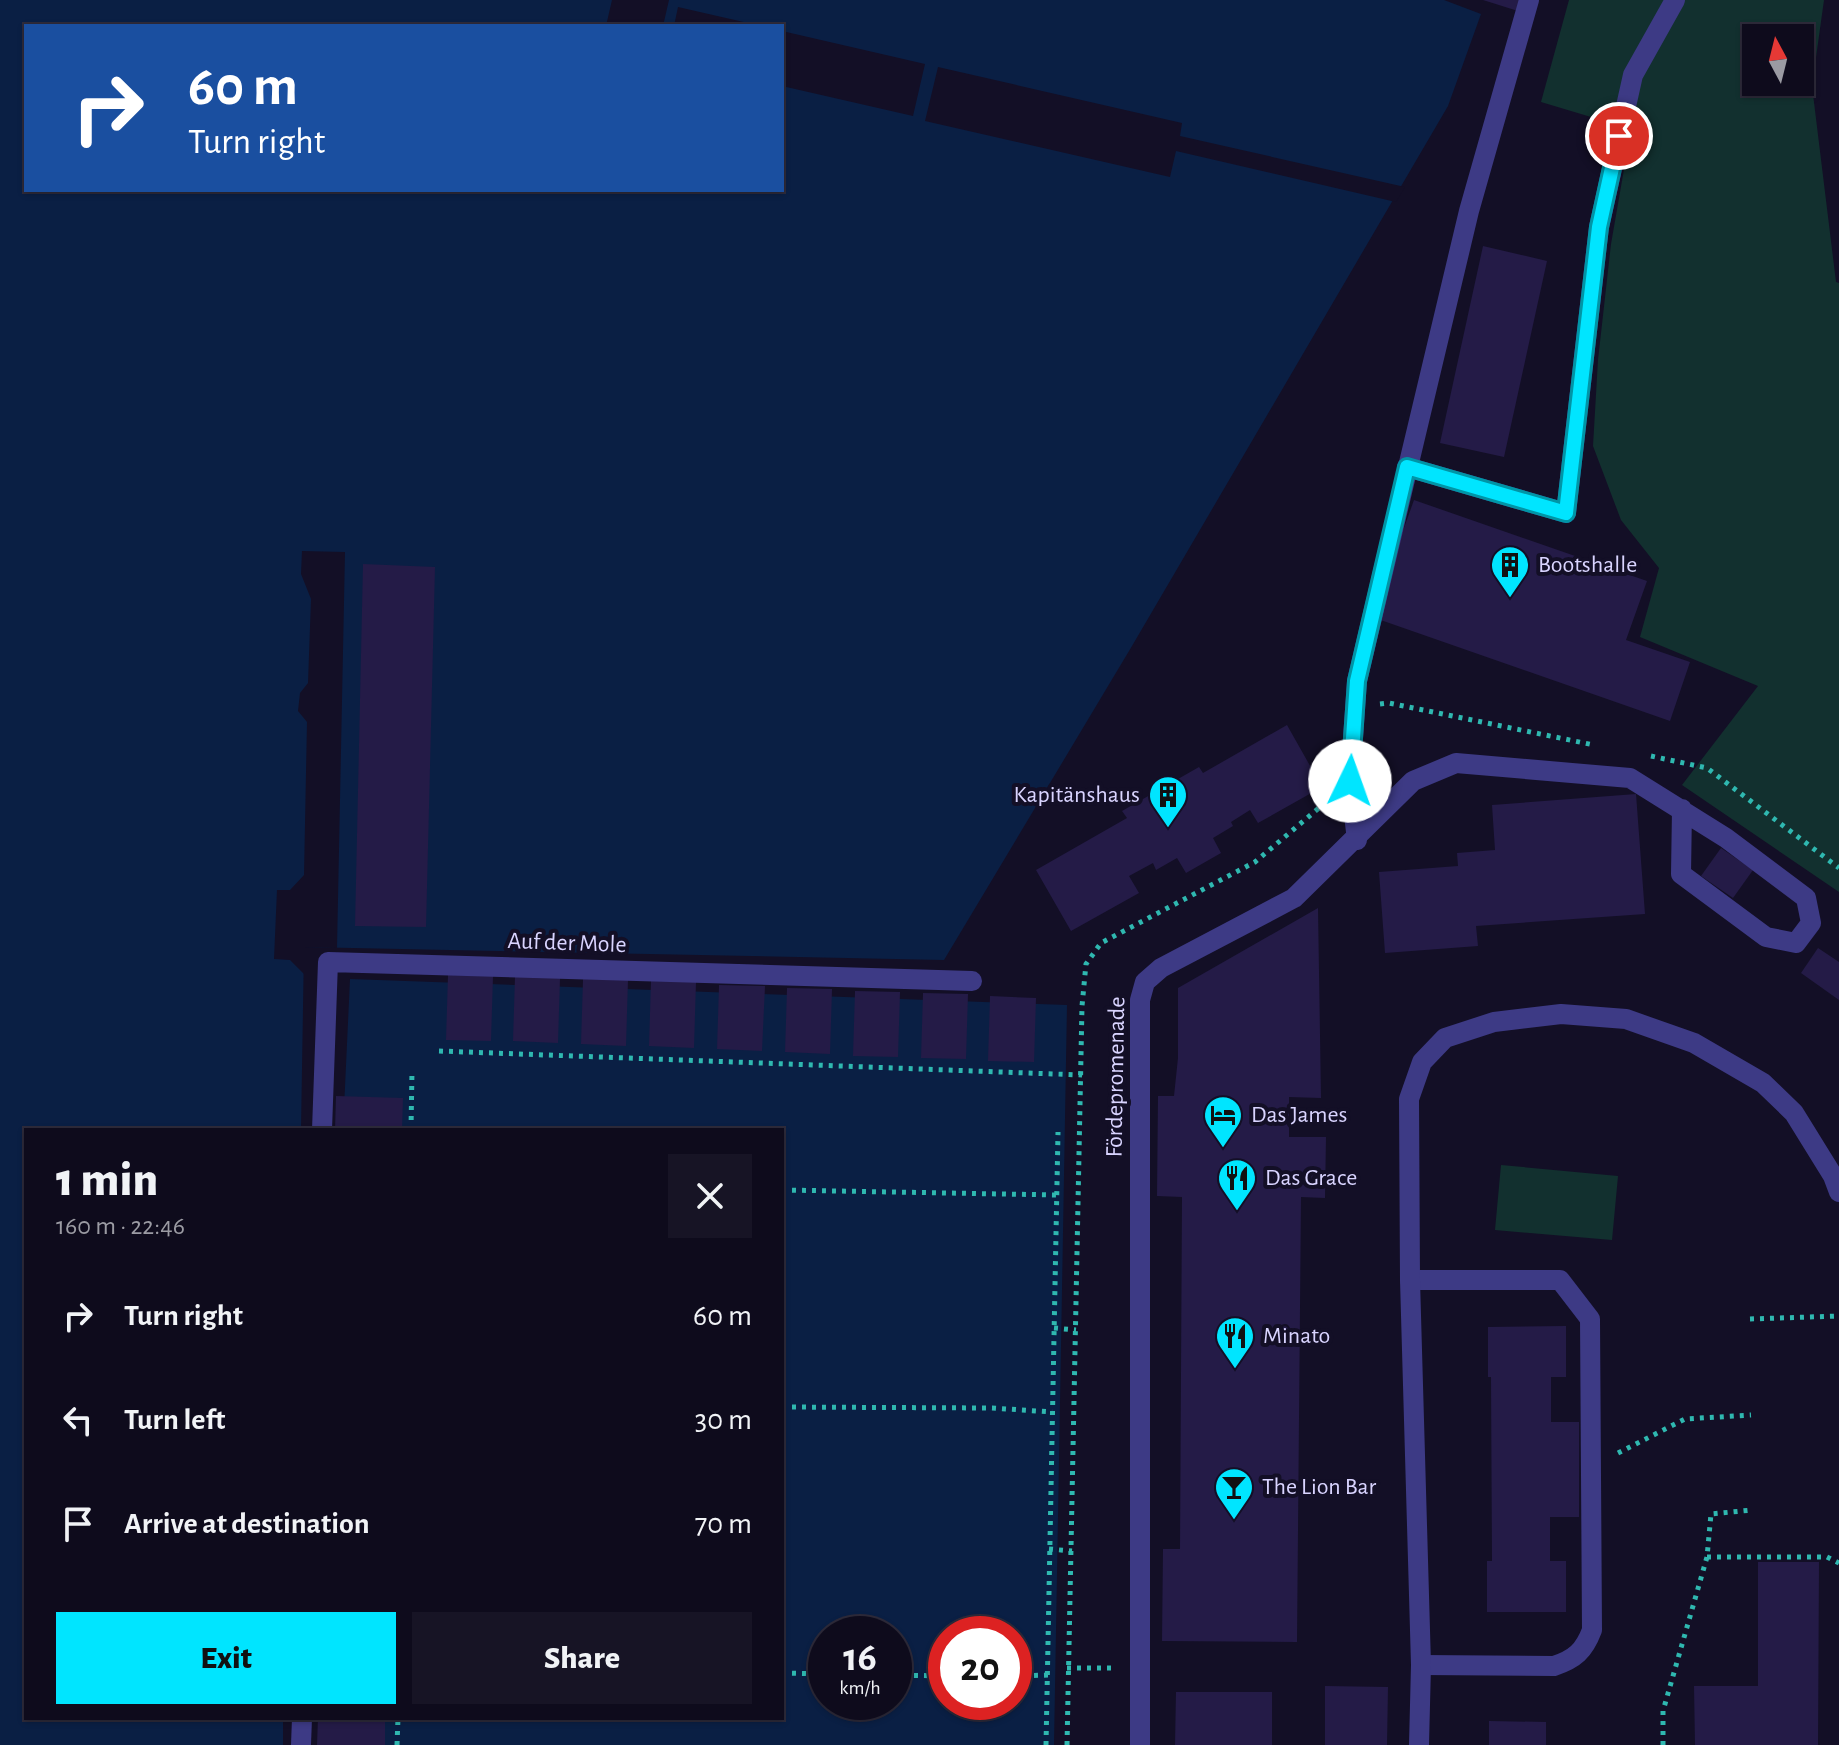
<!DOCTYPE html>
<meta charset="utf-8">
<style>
body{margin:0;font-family:"Alegreya Sans",sans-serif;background:#171425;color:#f1f3f6;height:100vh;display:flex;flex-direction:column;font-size:30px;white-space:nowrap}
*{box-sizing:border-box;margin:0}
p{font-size:26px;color:#9b9ba3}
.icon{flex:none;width:44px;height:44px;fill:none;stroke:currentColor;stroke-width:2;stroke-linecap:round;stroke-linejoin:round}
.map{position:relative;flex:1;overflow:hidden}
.details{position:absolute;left:24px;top:1128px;width:760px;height:592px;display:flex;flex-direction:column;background:#0e0b1c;border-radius:0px;box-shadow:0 2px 6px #0004,0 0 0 2px #2e2b3b}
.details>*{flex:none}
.banner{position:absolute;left:24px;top:24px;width:760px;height:168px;border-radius:0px;box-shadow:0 2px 6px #0004,0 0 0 2px #2e2b3b;background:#1a4fa0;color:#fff;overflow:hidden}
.needle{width:52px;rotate:353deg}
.buttons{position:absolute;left:1742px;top:24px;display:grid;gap:16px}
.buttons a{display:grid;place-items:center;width:72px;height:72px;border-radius:0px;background:#0e0b1c;box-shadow:0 2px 6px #0004,0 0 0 2px #2e2b3b;font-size:40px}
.speed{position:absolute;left:808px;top:1616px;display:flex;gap:16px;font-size:40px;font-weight:700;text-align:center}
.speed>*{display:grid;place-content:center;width:104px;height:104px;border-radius:50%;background:#0e0b1c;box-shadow:0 2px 6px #0004,0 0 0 2px #2e2b3b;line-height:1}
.speed small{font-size:20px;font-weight:400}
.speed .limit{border:12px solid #d22;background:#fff;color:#111}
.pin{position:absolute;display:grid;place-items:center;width:68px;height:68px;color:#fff;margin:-34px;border:4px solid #fff;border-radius:50%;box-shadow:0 2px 8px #0007}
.me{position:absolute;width:88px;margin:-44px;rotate:3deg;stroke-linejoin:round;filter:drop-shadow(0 0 6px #0008)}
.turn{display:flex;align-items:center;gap:28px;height:168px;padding:0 32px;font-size:36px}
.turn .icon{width:104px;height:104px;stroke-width:2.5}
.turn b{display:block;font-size:56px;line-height:68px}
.round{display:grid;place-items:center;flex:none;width:84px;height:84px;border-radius:0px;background:#171425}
.overview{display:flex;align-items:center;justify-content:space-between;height:136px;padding:0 32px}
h1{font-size:48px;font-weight:800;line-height:60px}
.button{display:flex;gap:16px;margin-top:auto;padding:16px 32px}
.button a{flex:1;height:92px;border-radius:0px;background:#00e5ff;color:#111;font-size:32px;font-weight:800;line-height:92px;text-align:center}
.button a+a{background:#171425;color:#f1f3f6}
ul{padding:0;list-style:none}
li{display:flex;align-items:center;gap:24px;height:104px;padding:0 32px}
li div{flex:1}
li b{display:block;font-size:30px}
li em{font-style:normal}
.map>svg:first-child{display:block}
</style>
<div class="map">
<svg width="1839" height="1745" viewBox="0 0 1839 1745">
<rect width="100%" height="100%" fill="#130f26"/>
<g fill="#12302f" fill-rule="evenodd">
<path d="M1569 0H1824L1812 86 1836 282 1839 283V892L1682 785 1758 686 1640 637 1659 568 1621 520 1593 446 1598 360 1611 244 1631 129 1541 102ZM1756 38H1800V82H1756Z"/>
<polygon points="1501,1165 1618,1176 1612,1240 1495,1230"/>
</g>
<g fill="#0a1f44" fill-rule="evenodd">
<path d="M0 0H1444L1481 14 1448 106 1132 646 944 960 304 947 301 1130H26V1718H283V1745H0ZM26 26H782V190H26Z"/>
<path d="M350 979 1067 1005 1054 1745H318L319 1718H782V1130H343ZM826 1634H894V1702H826ZM946 1634H1014V1702H946Z"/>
</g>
<g fill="#130f26">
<polygon points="612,0 669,0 663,26 606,26"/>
<polygon points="678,7 761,26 674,26"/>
<polygon points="782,31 925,64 913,116 782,86"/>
<polygon points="938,67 1182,123 1180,136 1405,187 1396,202 1176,151 1170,177 925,121"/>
<polygon points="302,551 345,552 337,948 304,947 304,974 290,960 274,959 277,890 290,890 304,875 307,722 298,711 300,693 308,683 311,599 301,574"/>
</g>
<g fill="#241b47">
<polygon points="1483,0 1521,0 1518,11"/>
<polygon points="1483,246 1547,261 1504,457 1440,443"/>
<polygon points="1414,500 1647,581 1626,640 1690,662 1670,721 1372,617"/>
<polygon points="363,564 435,567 426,927 355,926"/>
<polygon points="1287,725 1322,787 1258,823 1250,810 1231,822 1233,826 1213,838 1221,853 1186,873 1177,858 1156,870 1153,863 1129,876 1139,893 1071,931 1036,870 1127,818 1122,811 1199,767 1203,773"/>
<polygon points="1636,794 1645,914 1476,926 1478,946 1385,953 1379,872 1458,866 1457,853 1495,850 1492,805"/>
<polygon points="1721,848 1753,870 1733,898 1701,876"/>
<polygon points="1318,908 1321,1098 1289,1097 1289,1137 1326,1137 1325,1198 1301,1197 1297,1642 1162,1641 1163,1549 1180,1549 1182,1197 1157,1196 1158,1096 1174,1096 1178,1058 1178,988"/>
<polygon points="1818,948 1839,962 1839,1000 1801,973"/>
<polygon points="448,975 493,976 491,1041 446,1040"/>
<polygon points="515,976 560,978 558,1043 513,1041"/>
<polygon points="583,979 628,980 626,1046 581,1044"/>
<polygon points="651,981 696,982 694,1048 649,1046"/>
<polygon points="719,985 765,986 762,1051 717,1049"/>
<polygon points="787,988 832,989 830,1054 785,1052"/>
<polygon points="855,991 900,992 898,1057 853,1056"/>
<polygon points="923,993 968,994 966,1059 921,1058"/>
<polygon points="990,996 1036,998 1034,1062 988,1061"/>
<polygon points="336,1096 403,1098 402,1130 335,1130"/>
<polygon points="1566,1326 1566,1377 1551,1377 1551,1422 1579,1422 1579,1517 1550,1517 1550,1561 1566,1561 1566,1612 1487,1612 1487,1561 1492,1561 1491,1377 1488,1377 1488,1327"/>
<polygon points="1758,1562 1819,1562 1818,1745 1695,1745 1694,1686 1758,1686"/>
<polygon points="1325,1686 1388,1687 1387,1745 1325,1745"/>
<polygon points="1176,1692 1272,1692 1272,1745 1175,1745"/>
<polygon points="318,1718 385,1718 385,1745 317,1745"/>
<polygon points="1489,1721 1546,1722 1546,1745 1489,1745"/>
</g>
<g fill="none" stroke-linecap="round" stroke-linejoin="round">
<g stroke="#2fb8b0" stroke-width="5" stroke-dasharray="4 6" stroke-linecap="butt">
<polyline points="1380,704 1389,703 1594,745"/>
<polyline points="1651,756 1707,768 1839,868"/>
<polyline points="439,1051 1082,1075"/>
<polyline points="411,1130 412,1070"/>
<polyline points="782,1190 1057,1195"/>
<polyline points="1750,1319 1839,1316"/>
<polyline points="1054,1328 1076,1330"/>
<polyline points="782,1407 992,1408 1052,1412"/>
<polyline points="1618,1453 1685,1419 1751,1415"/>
<polyline points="1049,1549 1072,1551"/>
<polyline points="1707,1557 1827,1557 1839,1563"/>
<polyline points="1067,1668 1115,1668"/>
<polyline points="782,1673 826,1674"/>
<polyline points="894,1675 946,1676"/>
<polyline points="1014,1676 1049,1675"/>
<polyline points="397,1745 398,1718"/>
<polyline points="1046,1745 1058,1132"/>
<polyline points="1067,1745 1082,1006 1086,964 1101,943 1255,862 1326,802"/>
<polyline points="1663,1745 1663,1711 1707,1557 1711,1514 1752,1510"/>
</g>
<g stroke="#3d3a85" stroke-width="20">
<polyline points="1407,467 1566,513 1599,227 1633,75 1675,0"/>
<polyline points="1357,840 1350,781 1357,681 1469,211 1529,0"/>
<polyline points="322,1130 328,962 972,981"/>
<path d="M1410 1280H1560L1590 1319 1592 1630C1584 1651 1575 1659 1554 1666L1421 1665"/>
<polyline points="301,1745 302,1718"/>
<polyline points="1140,1745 1140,1000 1145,982 1161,968 1294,898 1413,781 1456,763 1630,778 1726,838 1806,898 1811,923 1796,943 1766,937 1681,874 1682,809"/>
<polyline points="1419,1745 1421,1665 1410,1280 1409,1099 1422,1062 1445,1038 1494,1022 1561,1014 1626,1019 1694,1043 1763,1083 1794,1113 1833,1176 1839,1192"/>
</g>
</g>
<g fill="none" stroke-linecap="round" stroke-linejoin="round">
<defs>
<polyline id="route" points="1350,781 1357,681 1407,467 1566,513 1599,227 1619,136"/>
</defs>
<use href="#route" stroke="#0095a6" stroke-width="20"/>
<use href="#route" stroke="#00e5ff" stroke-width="14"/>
</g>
<defs>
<symbol id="building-pin" viewBox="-11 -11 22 30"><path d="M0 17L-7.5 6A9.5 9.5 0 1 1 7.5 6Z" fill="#00e5ff" stroke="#130f26"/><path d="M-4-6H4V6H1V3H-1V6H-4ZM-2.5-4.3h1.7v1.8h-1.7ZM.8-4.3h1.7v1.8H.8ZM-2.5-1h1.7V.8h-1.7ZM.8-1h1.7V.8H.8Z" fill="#111"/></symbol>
<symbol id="hotel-pin" viewBox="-11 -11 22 30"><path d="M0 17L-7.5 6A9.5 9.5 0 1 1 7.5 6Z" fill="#00e5ff" stroke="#130f26"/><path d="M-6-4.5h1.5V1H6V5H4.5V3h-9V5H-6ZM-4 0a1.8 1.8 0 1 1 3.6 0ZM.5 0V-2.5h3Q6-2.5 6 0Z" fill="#111"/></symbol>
<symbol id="restaurant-pin" viewBox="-11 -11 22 30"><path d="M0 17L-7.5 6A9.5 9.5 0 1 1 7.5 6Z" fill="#00e5ff" stroke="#130f26"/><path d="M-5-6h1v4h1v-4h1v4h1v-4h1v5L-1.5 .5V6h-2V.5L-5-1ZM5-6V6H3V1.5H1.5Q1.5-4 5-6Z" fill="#111"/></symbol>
<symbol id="bar-pin" viewBox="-11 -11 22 30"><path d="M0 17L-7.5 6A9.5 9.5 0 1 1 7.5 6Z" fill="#00e5ff" stroke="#130f26"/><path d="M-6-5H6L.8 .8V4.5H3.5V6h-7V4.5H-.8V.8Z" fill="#111"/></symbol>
</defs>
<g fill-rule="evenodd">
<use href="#building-pin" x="1488" y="543" width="44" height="60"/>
<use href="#building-pin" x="1146" y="773" width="44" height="60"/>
<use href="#hotel-pin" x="1201" y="1093" width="44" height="60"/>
<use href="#restaurant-pin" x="1215" y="1156" width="44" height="60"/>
<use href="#restaurant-pin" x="1213" y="1314" width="44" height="60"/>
<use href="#bar-pin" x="1212" y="1465" width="44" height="60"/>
</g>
<g text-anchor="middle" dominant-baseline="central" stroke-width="8" stroke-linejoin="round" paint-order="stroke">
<g font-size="24" fill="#d9d4ff" stroke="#130f26" text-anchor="start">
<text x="1538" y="565">Bootshalle</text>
<text x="1140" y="795" text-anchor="end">Kapitänshaus</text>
<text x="1251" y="1115">Das James</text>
<text x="1265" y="1178">Das Grace</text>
<text x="1263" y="1336">Minato</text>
<text x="1262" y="1487">The Lion Bar</text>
</g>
<g font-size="24" fill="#d9d4ff" stroke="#130f26">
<text transform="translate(567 943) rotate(2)">Auf der Mole</text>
<text transform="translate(1116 1077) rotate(-89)">Fördepromenade</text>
</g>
</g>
</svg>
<div class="buttons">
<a><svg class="needle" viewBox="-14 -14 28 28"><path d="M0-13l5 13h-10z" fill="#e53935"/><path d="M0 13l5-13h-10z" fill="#9b9ba3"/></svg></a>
</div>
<div class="speed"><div>16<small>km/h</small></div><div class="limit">20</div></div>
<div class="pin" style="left:1619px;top:136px;background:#d93025"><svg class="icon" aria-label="arrive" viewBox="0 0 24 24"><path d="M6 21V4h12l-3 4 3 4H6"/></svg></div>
<svg class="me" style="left:1350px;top:781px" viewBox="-20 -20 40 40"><circle r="19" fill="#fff"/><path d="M0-13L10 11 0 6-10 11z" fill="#00e5ff"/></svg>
<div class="banner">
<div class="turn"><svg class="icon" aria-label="right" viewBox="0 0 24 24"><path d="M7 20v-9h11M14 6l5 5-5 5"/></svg><div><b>60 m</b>Turn right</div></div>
</div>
<section class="details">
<div class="overview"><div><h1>1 min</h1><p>160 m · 22:46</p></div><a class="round"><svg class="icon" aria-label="close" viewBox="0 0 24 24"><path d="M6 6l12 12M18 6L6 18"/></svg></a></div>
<ul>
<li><svg class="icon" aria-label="right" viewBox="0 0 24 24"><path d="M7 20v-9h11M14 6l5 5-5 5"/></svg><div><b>Turn right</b></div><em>60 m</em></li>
<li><svg class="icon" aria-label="left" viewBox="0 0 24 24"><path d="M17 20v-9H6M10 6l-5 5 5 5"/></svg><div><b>Turn left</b></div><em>30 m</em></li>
<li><svg class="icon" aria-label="arrive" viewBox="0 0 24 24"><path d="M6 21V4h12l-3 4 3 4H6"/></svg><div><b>Arrive at destination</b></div><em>70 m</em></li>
</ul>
<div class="button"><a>Exit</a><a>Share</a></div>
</section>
</div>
